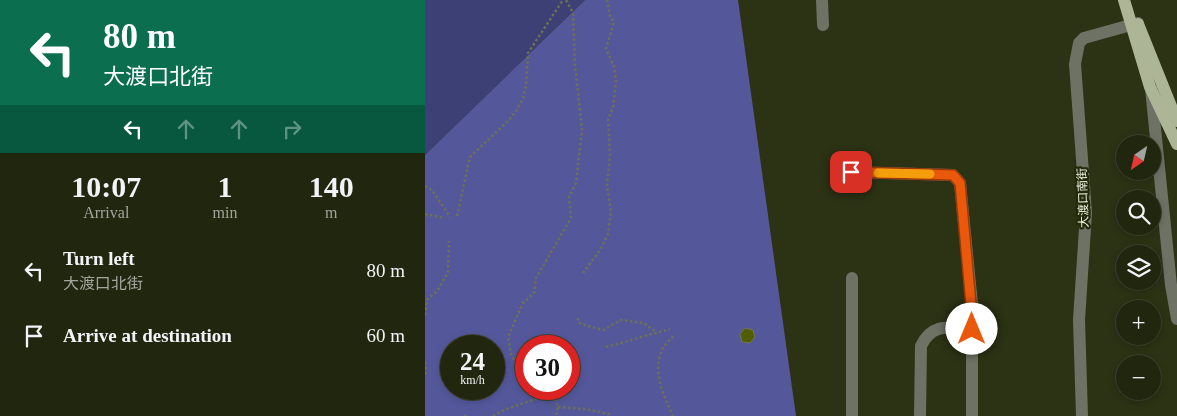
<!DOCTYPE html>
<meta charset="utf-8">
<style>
body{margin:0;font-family:"Times New Roman","Noto Sans SC",serif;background:#292e18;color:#f1f3f6;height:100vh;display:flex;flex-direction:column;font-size:19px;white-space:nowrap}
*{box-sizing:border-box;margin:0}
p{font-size:16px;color:#a2a59e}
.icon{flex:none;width:28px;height:28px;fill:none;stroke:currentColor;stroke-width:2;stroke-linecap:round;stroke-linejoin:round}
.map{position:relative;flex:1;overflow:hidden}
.panel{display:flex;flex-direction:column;background:#21260f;width:425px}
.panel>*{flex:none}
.banner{background:#0b6e4f;color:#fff;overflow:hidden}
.needle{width:32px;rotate:214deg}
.fabs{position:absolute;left:691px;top:135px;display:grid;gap:10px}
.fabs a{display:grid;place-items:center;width:45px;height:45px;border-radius:50%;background:#21260f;box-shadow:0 2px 8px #0003,0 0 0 1px #3e432f;font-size:25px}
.speed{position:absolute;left:15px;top:335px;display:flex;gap:10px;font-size:25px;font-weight:700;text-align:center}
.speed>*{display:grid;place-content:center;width:65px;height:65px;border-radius:50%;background:#21260f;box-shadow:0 2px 8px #0003,0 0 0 1px #3e432f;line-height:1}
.speed small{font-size:12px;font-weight:400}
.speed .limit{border:8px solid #d22;background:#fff;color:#111}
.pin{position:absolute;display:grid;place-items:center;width:42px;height:42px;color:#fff;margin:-21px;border-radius:10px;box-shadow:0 2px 8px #0006}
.me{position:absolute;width:55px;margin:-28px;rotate:0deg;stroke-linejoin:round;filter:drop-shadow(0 0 4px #0008)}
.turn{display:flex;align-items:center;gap:18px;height:105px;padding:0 20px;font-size:22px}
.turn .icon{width:65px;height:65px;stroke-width:2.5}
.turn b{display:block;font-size:35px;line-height:42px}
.lanes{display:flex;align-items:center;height:48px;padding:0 20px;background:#0003;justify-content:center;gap:25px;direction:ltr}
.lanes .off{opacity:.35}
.eta{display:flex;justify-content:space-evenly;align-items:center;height:85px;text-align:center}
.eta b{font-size:30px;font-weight:700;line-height:35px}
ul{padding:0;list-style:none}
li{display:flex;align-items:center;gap:15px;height:65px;padding:0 20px}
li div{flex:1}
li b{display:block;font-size:19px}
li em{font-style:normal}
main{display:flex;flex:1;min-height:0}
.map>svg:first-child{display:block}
</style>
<main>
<section class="panel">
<div class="banner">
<div class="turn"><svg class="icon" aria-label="left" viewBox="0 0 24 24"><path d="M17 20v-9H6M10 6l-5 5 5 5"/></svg><div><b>80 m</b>大渡口北街</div></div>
<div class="lanes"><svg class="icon" aria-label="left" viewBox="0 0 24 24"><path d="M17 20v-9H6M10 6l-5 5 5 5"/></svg><svg class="icon off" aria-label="ahead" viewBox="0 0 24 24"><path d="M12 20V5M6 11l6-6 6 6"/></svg><svg class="icon off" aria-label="ahead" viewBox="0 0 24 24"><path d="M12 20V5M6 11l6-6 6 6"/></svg><svg class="icon off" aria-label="right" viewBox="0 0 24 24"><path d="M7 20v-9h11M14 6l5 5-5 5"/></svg></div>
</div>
<div class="eta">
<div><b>10:07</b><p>Arrival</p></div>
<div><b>1</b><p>min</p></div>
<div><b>140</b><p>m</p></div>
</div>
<ul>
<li><svg class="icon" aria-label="left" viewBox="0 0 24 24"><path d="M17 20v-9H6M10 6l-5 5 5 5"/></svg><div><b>Turn left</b><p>大渡口北街</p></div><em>80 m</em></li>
<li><svg class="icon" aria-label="arrive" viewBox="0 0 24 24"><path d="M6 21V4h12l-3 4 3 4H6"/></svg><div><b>Arrive at destination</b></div><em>60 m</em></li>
</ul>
</section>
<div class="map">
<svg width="752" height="416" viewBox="0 0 752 416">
<rect width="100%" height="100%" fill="#2c3214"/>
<polygon fill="#3d4074" points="0,0 160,0 0,155"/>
<path fill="#54589b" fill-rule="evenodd" d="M160 0H313L371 416H0V155ZM26 346H69V389H26ZM101 346H144V389H101Z"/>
<polygon fill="#505e00" stroke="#707857" points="320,328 328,330 330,337 325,343 317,342 315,334"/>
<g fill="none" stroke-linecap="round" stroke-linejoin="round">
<g stroke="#6b7056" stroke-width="2.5" stroke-dasharray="2.5 2.5" stroke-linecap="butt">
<polyline points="0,186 7,190 25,217"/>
<polyline points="0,214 20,218"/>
<polyline points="32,216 45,157 83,121 92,110 98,98 101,86 103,53 138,0"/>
<polyline points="158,273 175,250 183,234 186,211 182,186 185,155 183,119 188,108 191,81 189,66 181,49 189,22 185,16 182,0"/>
<polyline points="0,315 2,300 12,291 23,272 24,241"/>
<polyline points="153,318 153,322 156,324 178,330 196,320 219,323 232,333"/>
<path d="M248 336C245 340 240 344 238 348 226 370 239 396 248 416"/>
<polyline points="181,347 245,329"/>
<polyline points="144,359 148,357"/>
<polyline points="0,362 1,370 0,375"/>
<polyline points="101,368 92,364 86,354 83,337 98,303 109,293 111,278 146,218 144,197 151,183 157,130 150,65 148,13 141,0"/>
<polyline points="126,389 133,407 131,416"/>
<polyline points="133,407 160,409 184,414 185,416"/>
<polyline points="39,416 44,416"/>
<polyline points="68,416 79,410 113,398 121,389"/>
</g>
<g stroke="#6e7264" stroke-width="12">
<polyline points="397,0 398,25"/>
<polyline points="426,172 528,175 535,183 547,304 547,416"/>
<polyline points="427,416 427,278"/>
<path d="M495 416 496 346C507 322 525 328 547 329"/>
<polyline points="657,416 654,320 661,213 650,64 654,43 659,38 713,23"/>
</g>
<polyline stroke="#6e7264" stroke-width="12" points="726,89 746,285 752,319"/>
<g stroke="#adb597" stroke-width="12">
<polyline points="699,0 725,87 752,144"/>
<polyline points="713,24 752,121"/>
</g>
</g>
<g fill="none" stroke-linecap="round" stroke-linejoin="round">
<defs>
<polyline id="route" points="426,172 528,175 535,183 546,304 547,329"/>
</defs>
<use href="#route" stroke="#983908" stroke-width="12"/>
<use href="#route" stroke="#ea580c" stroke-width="9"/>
<polyline stroke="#f59e0b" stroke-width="9" points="453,173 505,174"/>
</g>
<g text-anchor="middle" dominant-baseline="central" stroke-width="4.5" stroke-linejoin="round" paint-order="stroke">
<g font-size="12" fill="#ecf1de" stroke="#222809">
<text transform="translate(658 198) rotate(-92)">大渡口南街</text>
</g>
</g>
</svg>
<div class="fabs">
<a><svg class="needle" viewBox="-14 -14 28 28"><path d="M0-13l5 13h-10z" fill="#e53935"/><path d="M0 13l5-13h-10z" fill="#a2a59e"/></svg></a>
<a><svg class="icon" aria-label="search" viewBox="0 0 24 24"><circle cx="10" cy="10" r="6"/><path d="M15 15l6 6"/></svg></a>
<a><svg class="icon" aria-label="layers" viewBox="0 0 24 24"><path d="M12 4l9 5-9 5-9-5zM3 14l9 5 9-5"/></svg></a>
<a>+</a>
<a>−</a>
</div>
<div class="speed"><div>24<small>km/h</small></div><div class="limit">30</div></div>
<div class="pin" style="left:426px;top:172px;background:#d93025"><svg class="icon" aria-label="arrive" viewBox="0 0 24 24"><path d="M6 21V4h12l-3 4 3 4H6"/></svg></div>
<svg class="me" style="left:547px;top:329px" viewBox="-20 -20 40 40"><circle r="19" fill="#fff"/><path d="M0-13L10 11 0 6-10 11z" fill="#ea580c"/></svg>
</div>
</main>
